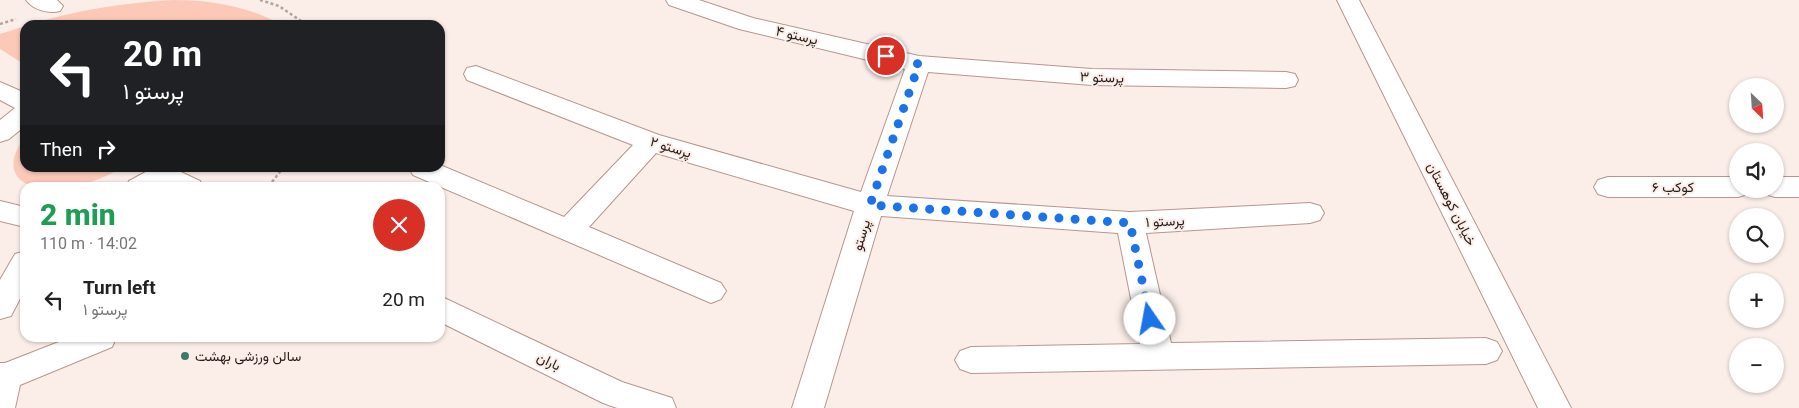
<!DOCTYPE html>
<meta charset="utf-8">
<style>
body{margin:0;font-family:Roboto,Vazirmatn,sans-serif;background:#f6f6f6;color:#222;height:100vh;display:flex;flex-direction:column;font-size:19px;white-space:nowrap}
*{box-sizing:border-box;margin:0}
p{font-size:16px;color:#767676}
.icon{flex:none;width:28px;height:28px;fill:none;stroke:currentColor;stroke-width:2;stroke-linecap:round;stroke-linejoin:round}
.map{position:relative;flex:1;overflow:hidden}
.panel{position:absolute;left:20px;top:182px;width:425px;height:160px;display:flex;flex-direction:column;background:#fff;border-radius:15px;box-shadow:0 1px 4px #0004}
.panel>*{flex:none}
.top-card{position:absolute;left:20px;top:20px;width:425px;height:152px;border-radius:15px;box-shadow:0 1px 4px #0004;background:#202124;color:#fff;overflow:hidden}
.needle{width:32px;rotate:155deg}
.tools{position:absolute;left:1729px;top:78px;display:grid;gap:10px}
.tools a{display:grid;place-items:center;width:55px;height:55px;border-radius:50%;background:#fff;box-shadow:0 1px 4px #0004;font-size:25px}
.pin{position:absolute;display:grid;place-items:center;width:42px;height:42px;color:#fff;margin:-21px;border:2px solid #fff;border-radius:50%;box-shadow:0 1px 5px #0007}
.me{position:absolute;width:55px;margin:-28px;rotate:348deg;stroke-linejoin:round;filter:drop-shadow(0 0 4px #0008)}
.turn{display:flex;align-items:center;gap:18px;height:105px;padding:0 20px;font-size:22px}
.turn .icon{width:65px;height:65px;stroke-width:2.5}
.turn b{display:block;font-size:35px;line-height:42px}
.then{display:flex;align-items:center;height:48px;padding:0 20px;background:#0003;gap:10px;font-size:19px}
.round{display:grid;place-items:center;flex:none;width:52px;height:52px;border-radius:26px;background:#f6f6f6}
.headline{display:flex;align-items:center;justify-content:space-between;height:85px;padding:0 20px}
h1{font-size:30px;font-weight:800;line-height:38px;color:#1e9e55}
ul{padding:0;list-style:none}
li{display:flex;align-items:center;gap:15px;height:65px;padding:0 20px}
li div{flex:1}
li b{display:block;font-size:19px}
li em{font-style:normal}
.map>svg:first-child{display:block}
</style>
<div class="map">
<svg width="1799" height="408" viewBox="0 0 1799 408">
<rect width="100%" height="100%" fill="#fbeee9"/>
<g fill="#fcc9b9">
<path d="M173 0C211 0 248 6 282 25H28C75 10 124 3 173 0Z"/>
<polygon points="25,26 25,65 0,49 0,34"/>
<path d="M25 138V168H122C109 175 94 182 79 185 66 188 50 190 37 187 8 182 8 157 25 138Z"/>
</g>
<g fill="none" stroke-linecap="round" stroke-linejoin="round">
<defs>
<g id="minor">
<path d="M26 0H57L63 6 60 11C49 14 33 10 26 0Z"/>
<polygon points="666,0 699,0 753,18 919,56 1092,69 1286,72 1295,74 1298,80 1295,86 1286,88 1092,85 928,72 887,196 1130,212 1310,203 1320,206 1324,213 1320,220 1310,223 1146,233 1171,343 1486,338 1497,342 1502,351 1497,360 1486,364 971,373 960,369 955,360 960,351 971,347 1140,344 1118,233 881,216 824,408 792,408 854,211 656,153 589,227 721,283 726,291 721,299 711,303 413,175 409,168 440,168 440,165 564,217 633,145 467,80 464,74 467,68 476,66 659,135 861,192 905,69 739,29 669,5"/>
<polygon points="1337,0 1359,0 1571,408 1538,408"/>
<polygon points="0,82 25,93 25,126 9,139 0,142 0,120 15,108 0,100"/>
<polygon points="153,168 183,168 181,172 200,181 203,188 126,188 129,181"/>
<polygon points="1608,177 1738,177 1738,189 1751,189 1748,194 1738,197 1608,197 1598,194 1594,187 1598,180"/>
<polygon points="1775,177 1799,177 1799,197 1775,197 1765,194 1762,189 1775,189"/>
<polygon points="0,201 25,207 25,227 0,221"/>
<polygon points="25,251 25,289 11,316 0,319 0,280 15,254"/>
<polygon points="440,296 622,382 672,398 676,408 617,408 603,403 440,322"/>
<polygon points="69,338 116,338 112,347 20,385 15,408 0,408 0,363 5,363"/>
</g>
</defs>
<use href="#minor" stroke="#b6968d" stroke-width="2"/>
<g stroke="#b1a5a0" stroke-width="2.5" stroke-dasharray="3 2.5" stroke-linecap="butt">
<polyline points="260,0 279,6 307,25"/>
<polyline points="0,24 16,19"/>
<polyline points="272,182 283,168"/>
</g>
<use href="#minor" fill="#fff" fill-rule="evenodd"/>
</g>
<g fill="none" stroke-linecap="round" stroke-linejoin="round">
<polyline stroke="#1a73e8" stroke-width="9" stroke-dasharray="0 16.2" points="886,56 919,64 870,205 1130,223 1150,319"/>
</g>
<circle fill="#3a7a69" stroke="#fbeee9" stroke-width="2" cx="185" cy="356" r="5"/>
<g text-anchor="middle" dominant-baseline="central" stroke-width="4" stroke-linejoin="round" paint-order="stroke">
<g font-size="14" fill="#261b17" stroke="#fbeee9">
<text transform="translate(797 35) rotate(13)">پرستو ۴</text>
<text transform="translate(1102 77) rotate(2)">پرستو ۳</text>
<text transform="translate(671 147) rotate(17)">پرستو ۲</text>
<text x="1673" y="187">کوکب ۶</text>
<text transform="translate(1452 204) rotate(63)">خیابان کوهستان</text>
<text transform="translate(1165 221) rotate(-3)">پرستو ۱</text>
<text transform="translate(861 235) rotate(-73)">پرستو</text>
<text transform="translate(549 361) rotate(26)">باران</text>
</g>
<g font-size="14" fill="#261b17" stroke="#fbeee9" text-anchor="start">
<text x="195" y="356">سالن ورزشی بهشت</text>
</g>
</g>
</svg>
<div class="tools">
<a><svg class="needle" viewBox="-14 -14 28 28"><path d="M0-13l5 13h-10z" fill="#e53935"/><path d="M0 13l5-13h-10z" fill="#767676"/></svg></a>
<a><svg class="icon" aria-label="sound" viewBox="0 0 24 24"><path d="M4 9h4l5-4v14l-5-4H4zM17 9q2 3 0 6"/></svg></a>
<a><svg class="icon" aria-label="search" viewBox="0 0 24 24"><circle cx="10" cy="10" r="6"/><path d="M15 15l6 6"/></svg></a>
<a>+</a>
<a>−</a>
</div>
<div class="pin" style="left:886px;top:56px;background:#d93025"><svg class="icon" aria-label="arrive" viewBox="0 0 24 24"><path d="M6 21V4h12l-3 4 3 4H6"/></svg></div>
<svg class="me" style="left:1150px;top:319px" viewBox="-20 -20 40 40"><circle r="19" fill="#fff"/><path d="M0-13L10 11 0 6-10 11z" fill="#1a73e8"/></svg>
<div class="top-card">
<div class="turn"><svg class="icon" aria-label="left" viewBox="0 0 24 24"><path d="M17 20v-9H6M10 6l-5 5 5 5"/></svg><div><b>20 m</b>پرستو ۱</div></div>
<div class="then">Then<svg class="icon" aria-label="right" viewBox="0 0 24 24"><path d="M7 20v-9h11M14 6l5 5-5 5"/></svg></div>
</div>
<section class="panel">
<div class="headline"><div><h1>2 min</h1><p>110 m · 14:02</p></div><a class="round" style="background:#d93025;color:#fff"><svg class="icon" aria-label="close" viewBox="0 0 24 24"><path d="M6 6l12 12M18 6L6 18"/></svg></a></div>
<ul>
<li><svg class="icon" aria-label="left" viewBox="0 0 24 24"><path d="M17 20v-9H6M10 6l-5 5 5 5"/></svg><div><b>Turn left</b><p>پرستو ۱</p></div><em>20 m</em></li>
</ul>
</section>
</div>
